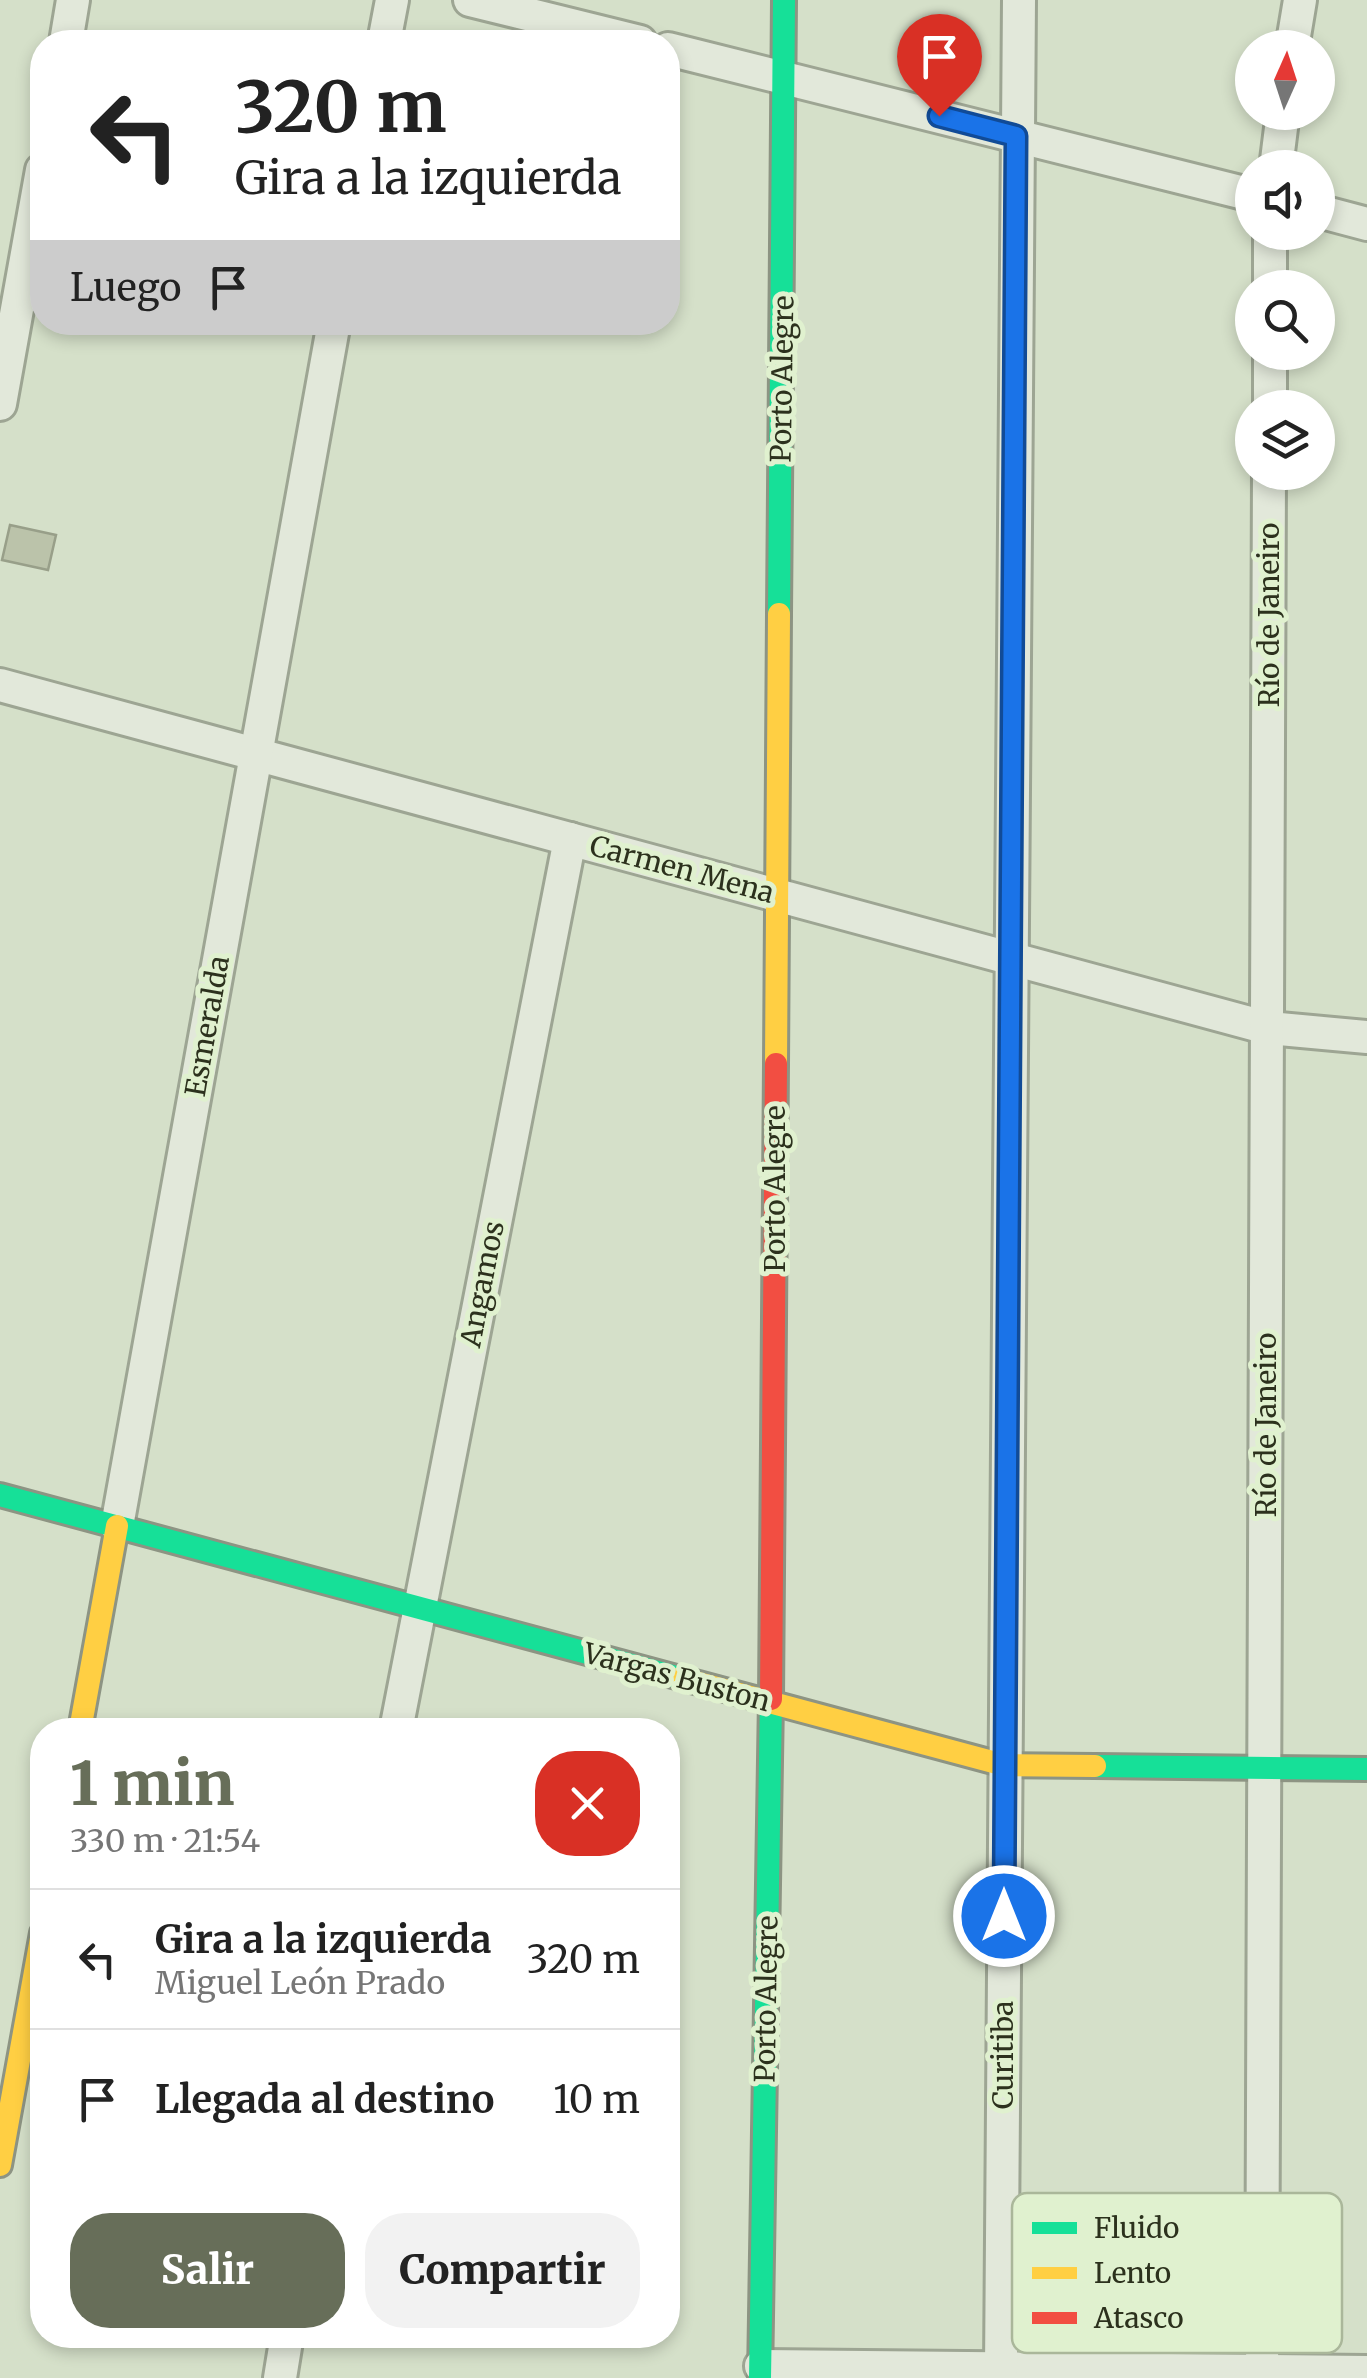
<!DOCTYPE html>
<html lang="es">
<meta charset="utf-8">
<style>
body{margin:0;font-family:Merriweather,serif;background:#f2f2f2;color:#222;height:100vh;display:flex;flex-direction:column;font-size:38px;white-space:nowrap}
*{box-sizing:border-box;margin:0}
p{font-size:32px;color:#767676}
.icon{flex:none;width:55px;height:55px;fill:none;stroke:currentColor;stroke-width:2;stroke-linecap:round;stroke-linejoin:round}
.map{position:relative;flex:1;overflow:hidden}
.sheet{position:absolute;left:30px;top:1718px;width:650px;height:630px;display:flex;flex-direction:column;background:#fff;border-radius:40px;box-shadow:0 5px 15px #0003}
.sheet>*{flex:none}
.top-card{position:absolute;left:30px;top:30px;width:650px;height:305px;border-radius:40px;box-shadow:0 5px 15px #0003;background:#fff;color:#222;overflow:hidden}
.needle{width:65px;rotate:3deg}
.tools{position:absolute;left:1235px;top:30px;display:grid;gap:20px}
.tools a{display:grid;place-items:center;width:100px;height:100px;border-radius:50%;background:#fff;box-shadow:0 5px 15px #0003;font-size:50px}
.pin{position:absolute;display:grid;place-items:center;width:85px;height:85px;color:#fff;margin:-102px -42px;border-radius:50% 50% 50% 0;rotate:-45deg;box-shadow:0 0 10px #0007}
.pin .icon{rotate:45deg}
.me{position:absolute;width:110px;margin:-55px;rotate:0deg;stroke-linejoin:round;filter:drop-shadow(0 0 8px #0008)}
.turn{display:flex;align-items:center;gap:35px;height:210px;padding:0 40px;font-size:45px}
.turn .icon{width:130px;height:130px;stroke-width:2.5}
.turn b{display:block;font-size:70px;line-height:85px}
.then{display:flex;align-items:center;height:95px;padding:0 40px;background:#0003;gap:20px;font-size:38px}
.round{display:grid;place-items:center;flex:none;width:105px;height:105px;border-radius:40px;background:#f2f2f2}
.overview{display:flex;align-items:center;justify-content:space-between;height:170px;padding:0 40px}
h1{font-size:60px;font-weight:800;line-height:75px;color:#676e59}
.primary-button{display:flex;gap:20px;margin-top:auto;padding:20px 40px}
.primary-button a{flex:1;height:115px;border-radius:40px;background:#676e59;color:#fff;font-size:40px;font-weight:800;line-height:115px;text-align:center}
.primary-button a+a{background:#f2f2f2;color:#222}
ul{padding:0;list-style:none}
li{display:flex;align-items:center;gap:30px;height:140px;padding:0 40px;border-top:2px solid #e0e0e0}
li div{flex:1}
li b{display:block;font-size:38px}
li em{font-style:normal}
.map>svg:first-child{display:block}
</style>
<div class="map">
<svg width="1367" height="2378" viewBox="0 0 1367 2378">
<rect width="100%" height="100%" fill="#d5e0c9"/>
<polygon fill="#bbc3aa" stroke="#989f89" stroke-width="2.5" points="10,525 56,535 48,570 2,560"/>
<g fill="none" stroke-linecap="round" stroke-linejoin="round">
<defs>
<g id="street">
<polyline points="470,0 640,42"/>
<polyline points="66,42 73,0"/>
<polyline points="384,42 392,0"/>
<polyline points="1292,48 1300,0"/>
<polyline points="668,49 1252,195"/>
<polyline points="1276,168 1283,112"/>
<polyline points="1318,211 1367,224"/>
<polyline points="1270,288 1270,232"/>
<polyline points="0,404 42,170"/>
<polyline points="1270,408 1270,352"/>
<polyline points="0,685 1268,1028 1367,1037"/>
<polyline points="117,1526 334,322"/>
<polyline points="396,1730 570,839"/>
<polyline points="761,2366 1367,2372"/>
<polyline points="1001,2370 1019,0"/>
<polyline points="280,2378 287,2335"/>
<polyline points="1262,2378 1269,472"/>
</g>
<g id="fast">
<polyline points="779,614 784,0"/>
<polyline points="0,1495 680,1678"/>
<polyline points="1095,1766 1367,1769"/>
<polyline points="760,2378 771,1699"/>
</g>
<g id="slow">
<polyline points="776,1064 779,614"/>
<polyline points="680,1678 1004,1765 1095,1766"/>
<polyline points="80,1730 117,1526"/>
<polyline points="0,2165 42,1933"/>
</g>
<polyline id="jam" points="771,1699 776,1064"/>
</defs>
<use href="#street" stroke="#9da593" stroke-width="38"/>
<use href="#fast" stroke="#8d9483" stroke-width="28"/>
<use href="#slow" stroke="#8d9483" stroke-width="28"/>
<use href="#jam" stroke="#8d9483" stroke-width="28"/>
<use href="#street" stroke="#e2e8da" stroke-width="32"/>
<use href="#fast" stroke="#16e098" stroke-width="22"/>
<use href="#slow" stroke="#ffcf43" stroke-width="22"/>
<use href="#jam" stroke="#f24e42" stroke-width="22"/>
</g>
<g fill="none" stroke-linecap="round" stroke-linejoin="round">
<defs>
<polyline id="route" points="939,116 1016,136 1004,1916"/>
</defs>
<use href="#route" stroke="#114b97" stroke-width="25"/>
<use href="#route" stroke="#1a73e8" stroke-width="18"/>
</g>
<g text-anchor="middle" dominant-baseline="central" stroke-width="10" stroke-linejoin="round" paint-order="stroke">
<g font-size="28" fill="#2c311d" stroke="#e0f1cf">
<text transform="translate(782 379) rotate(-89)">Porto Alegre</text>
<text transform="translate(1269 615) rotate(-90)">Río de Janeiro</text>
<text transform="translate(682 869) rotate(15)">Carmen Mena</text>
<text transform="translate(207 1026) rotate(-80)">Esmeralda</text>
<text transform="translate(775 1189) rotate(-90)">Porto Alegre</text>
<text transform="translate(482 1284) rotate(-79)">Angamos</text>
<text transform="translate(1266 1425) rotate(-90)">Río de Janeiro</text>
<text transform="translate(677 1677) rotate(15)">Vargas Buston</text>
<text transform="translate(766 1999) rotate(-89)">Porto Alegre</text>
<text transform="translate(1003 2055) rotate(-90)">Curitiba</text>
</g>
</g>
<rect x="1012" y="2193" width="330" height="160" rx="15" fill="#e0f1cf" stroke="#aab79a" stroke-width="2.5"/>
<rect x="1032" y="2222" width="45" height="12" fill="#16e098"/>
<rect x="1032" y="2267" width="45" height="12" fill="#ffcf43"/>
<rect x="1032" y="2312" width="45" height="12" fill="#f24e42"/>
<g font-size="28" fill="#2c311d">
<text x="1094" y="2238">Fluido</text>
<text x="1094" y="2283">Lento</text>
<text x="1094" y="2328">Atasco</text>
</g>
</svg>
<div class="tools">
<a><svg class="needle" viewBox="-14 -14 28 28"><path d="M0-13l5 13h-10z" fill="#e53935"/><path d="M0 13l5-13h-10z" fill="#767676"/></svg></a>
<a><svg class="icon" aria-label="sound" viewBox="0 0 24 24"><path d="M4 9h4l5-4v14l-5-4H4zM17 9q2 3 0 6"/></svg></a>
<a><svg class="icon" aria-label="search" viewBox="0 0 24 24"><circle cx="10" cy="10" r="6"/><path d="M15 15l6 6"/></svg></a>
<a><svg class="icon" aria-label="layers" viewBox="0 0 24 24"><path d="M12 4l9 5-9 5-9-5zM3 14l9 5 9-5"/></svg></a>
</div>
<div class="pin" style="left:939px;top:116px;background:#d93025"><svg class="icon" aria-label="arrive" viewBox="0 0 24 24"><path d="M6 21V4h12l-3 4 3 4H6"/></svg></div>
<svg class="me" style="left:1004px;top:1916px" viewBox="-20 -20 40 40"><circle r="17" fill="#1a73e8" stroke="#fff" stroke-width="3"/><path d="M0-11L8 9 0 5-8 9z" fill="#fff"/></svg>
<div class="top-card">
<div class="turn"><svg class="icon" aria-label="left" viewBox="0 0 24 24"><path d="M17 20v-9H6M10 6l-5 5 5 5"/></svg><div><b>320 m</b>Gira a la izquierda</div></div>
<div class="then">Luego<svg class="icon" aria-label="arrive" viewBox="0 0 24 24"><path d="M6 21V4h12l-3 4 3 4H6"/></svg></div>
</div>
<section class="sheet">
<div class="overview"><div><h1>1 min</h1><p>330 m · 21:54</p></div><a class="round" style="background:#d93025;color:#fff"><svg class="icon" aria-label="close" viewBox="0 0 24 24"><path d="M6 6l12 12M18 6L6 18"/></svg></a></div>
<ul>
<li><svg class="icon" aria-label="left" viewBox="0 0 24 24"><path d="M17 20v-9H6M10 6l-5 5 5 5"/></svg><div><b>Gira a la izquierda</b><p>Miguel León Prado</p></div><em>320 m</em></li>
<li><svg class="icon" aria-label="arrive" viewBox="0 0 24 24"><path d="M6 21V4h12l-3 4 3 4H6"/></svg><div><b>Llegada al destino</b></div><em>10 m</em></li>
</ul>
<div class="primary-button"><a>Salir</a><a>Compartir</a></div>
</section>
</div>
